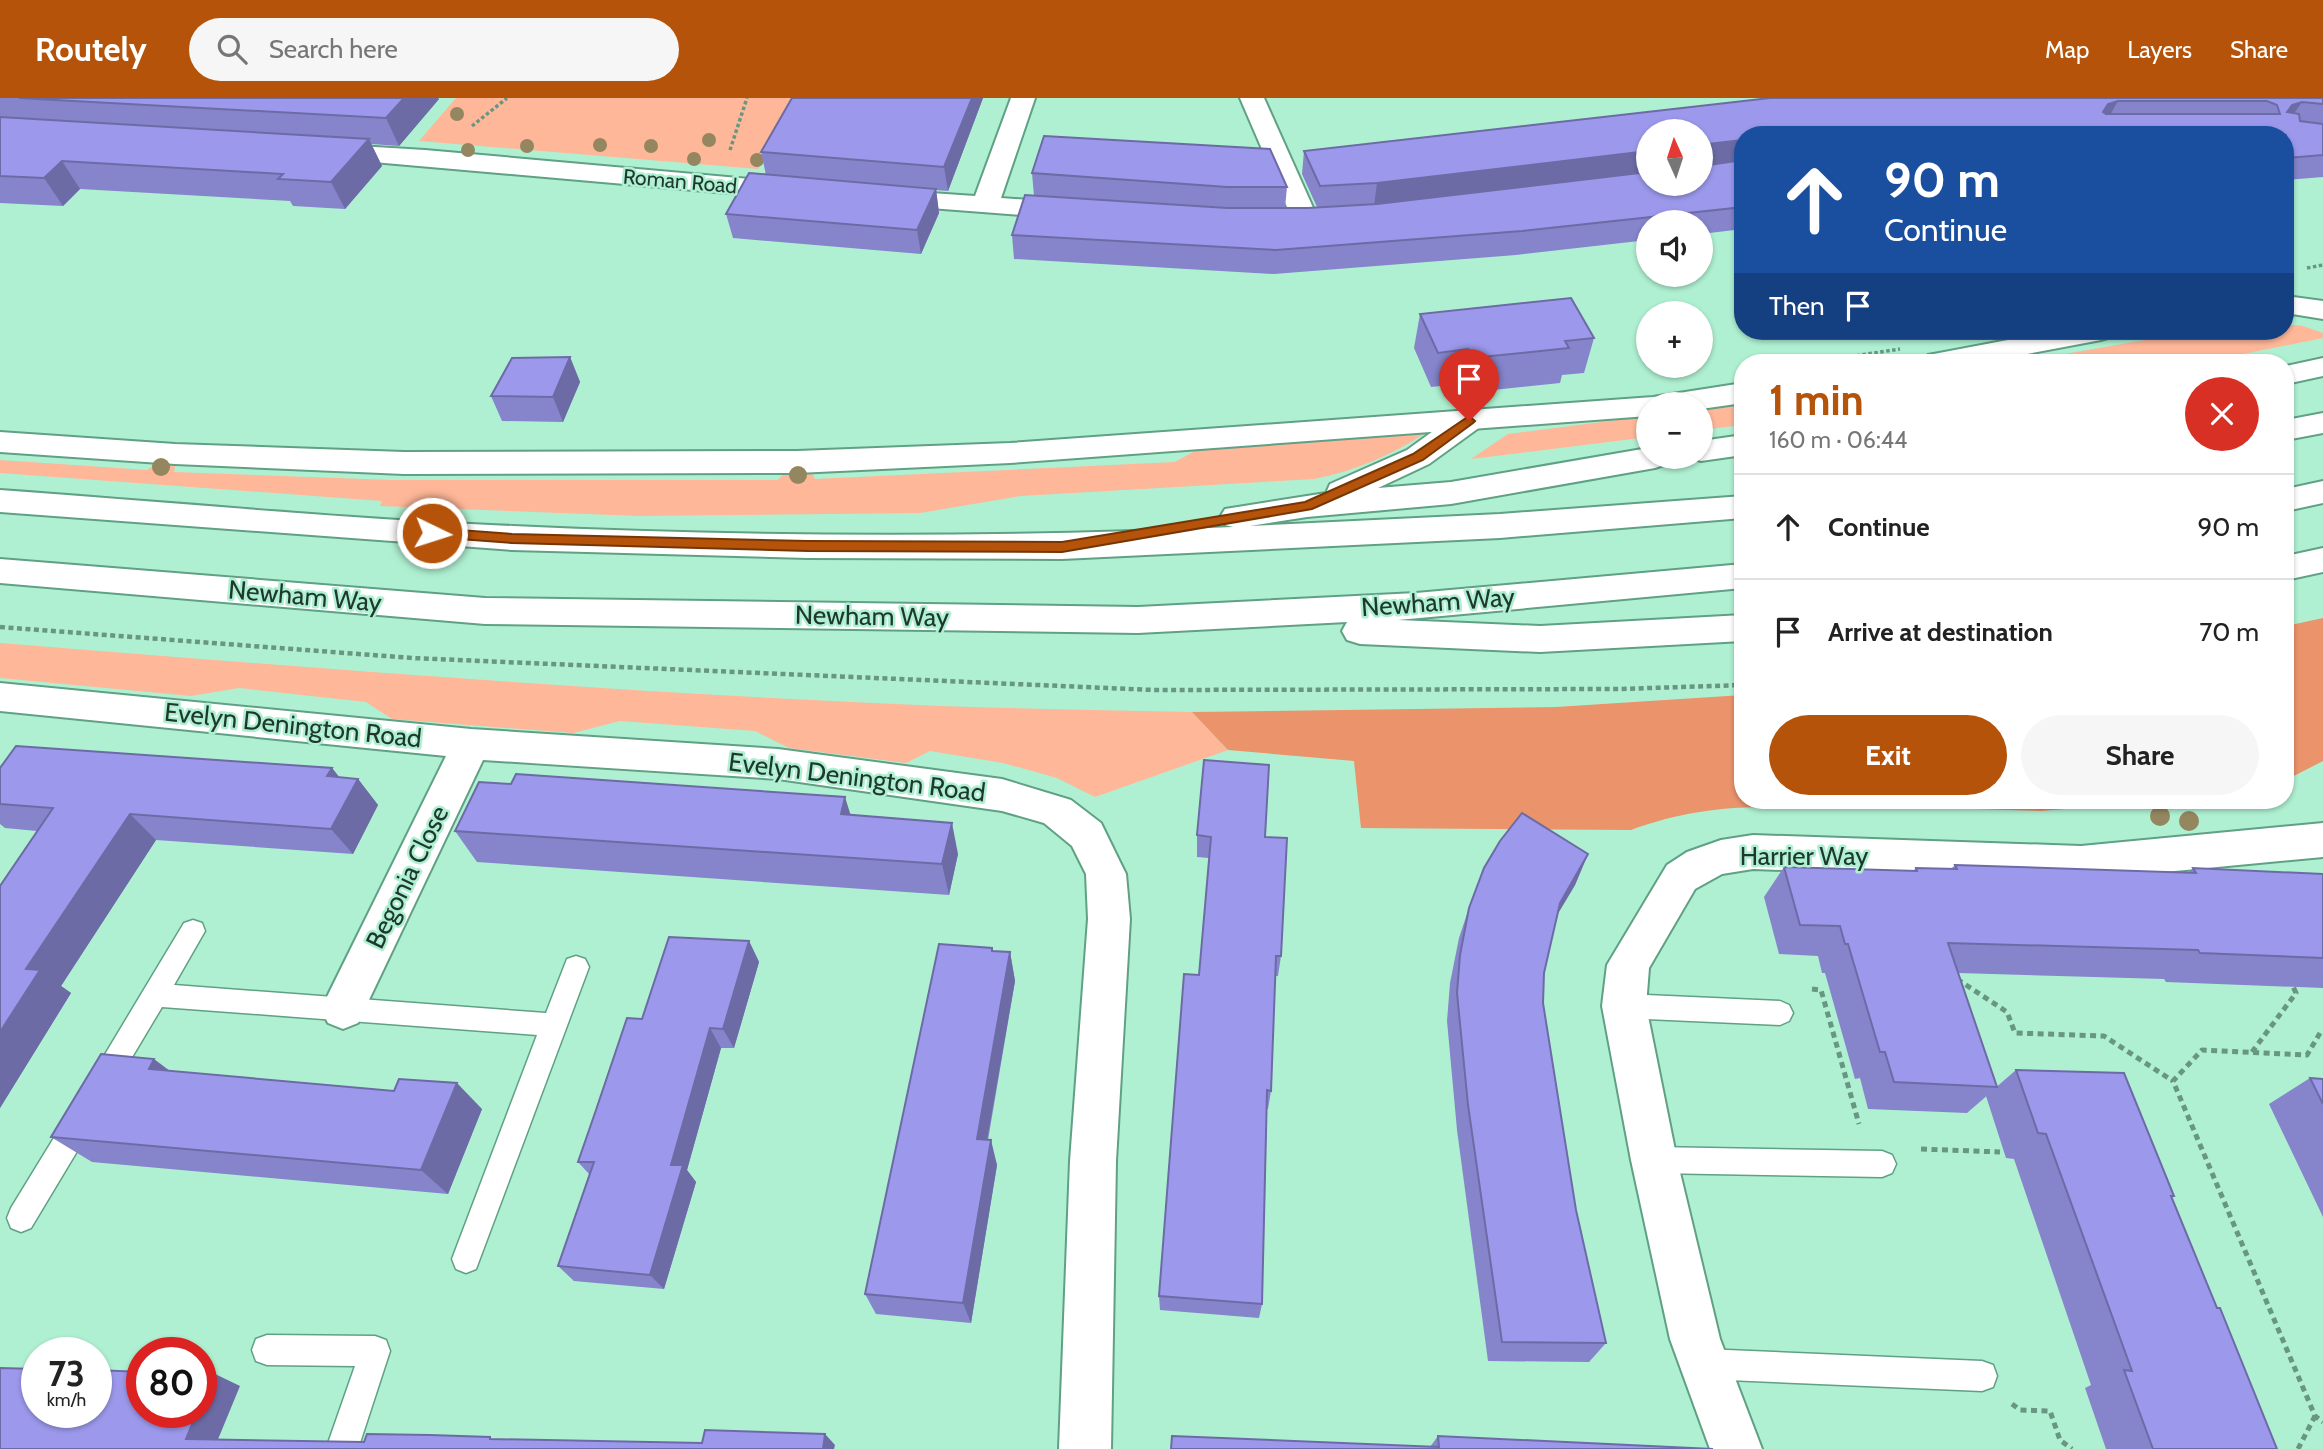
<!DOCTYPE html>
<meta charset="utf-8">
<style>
body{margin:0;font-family:Cabin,sans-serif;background:#f6f6f6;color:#222;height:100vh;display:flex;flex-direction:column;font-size:26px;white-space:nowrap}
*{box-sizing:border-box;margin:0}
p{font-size:23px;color:#767676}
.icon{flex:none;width:38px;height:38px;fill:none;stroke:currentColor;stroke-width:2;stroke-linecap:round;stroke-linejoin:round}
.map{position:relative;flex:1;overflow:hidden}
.drawer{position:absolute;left:1734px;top:256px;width:560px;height:455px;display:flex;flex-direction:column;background:#fff;border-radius:28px;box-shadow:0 2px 5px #0004}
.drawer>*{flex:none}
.banner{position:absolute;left:1734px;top:28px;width:560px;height:214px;border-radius:28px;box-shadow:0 2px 5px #0004;background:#1a4fa0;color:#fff;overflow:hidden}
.needle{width:46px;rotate:357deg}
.tools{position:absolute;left:1636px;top:21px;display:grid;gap:14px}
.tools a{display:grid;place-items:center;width:77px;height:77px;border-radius:50%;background:#fff;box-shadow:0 2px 5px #0004;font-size:35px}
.speed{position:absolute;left:21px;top:1239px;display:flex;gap:14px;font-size:35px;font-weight:700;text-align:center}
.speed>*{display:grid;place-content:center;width:91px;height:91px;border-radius:50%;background:#fff;box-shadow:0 2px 5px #0004;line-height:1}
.speed small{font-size:18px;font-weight:400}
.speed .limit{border:10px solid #d22;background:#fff;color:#111}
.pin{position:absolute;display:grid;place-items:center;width:60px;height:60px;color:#fff;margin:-72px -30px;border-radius:50% 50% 50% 0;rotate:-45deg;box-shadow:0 0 7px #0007}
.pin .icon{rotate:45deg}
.me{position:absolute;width:77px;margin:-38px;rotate:94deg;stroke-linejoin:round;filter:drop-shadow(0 0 5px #0008)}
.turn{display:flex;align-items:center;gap:24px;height:147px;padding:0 35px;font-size:32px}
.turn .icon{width:91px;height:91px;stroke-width:2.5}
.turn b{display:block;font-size:49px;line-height:60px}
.then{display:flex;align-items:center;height:66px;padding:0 35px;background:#0003;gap:14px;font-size:26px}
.round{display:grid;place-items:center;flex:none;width:74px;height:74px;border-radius:37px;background:#f6f6f6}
.overview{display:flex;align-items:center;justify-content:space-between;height:119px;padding:0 35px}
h1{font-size:42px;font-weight:700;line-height:52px;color:#b45309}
.cta{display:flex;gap:14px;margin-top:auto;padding:14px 35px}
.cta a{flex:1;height:80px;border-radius:42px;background:#b45309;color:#fff;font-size:28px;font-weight:700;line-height:80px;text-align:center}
.cta a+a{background:#f6f6f6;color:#222}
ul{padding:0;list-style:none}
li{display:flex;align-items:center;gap:21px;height:105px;padding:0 35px;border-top:2px solid #e0e0e0}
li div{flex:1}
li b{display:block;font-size:26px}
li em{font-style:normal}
header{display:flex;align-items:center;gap:42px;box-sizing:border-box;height:98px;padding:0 35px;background:#b45309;color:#fff}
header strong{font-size:33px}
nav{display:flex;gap:38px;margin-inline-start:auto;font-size:24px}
.search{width:490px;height:63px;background:#f6f6f6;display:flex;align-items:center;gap:18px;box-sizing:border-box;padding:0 24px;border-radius:38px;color:#767676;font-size:26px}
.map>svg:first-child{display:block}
</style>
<header>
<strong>Routely</strong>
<div class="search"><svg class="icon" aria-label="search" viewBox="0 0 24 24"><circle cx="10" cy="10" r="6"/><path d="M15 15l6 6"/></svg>Search here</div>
<nav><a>Map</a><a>Layers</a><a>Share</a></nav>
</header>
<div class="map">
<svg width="2323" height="1351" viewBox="0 0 2323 1351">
<rect width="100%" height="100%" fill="#aff0d2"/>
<g fill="#feb798">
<polygon points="456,0 799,0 758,71 419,43"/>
<polygon points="2286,226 2303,228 2323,235 2323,240 2203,264 2019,264 2196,233 2286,233"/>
<polygon points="1743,306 1743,327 1701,332 1701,311"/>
<polygon points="1648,318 1648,339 1471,361 1508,336"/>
<path d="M1422 334 1424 336C1389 358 1355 373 1314 381L1021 398 920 415 638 418 380 408 382 403 0 375V362L147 372 161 362 176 363 174 374 392 382H778L788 371H810L815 381 1175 364 1200 350Z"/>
<path d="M0 545C313 570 626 595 940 608 1024 611 1108 612 1192 614L1228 652 1095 699 1057 680 1003 665 930 653 906 665 789 650 755 633 620 623 573 635 392 621 366 604 239 590 191 598 0 580Z"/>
</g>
<g fill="#eb936b">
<polygon points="2323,520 2323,663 2286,682 2286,528"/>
<path d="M1743 597V702H2173L2041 713 1811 706V711C1744 707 1695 709 1631 732L1361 730 1354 663 1228 652 1192 614 1556 609Z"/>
</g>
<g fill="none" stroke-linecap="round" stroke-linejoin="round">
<defs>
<g id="lane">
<polygon points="193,822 202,825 205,833 174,887 546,915 567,861 576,858 585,861 589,869 476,1171 466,1175 456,1171 452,1161 537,937 162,909 113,991 104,994 95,991 91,982 95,973 184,825"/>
<polygon points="1624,896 1780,903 1789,907 1793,915 1789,923 1780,927 1624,920 1615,916 1611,908 1615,900"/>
<polygon points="81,1008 91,1012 95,1021 91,1030 31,1130 21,1134 11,1130 7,1120 11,1110 71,1012"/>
<polygon points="1654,1049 1882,1053 1892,1057 1896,1066 1892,1075 1882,1079 1654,1075 1644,1071 1640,1062 1644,1053"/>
<polygon points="267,1237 375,1238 386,1242 390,1253 358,1351 326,1351 355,1268 267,1267 256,1263 252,1252 256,1241"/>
<polygon points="1704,1251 1982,1263 1993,1267 1997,1278 1993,1289 1982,1293 1704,1281 1693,1277 1689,1266 1693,1255"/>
</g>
<g id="street">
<polygon points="1011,0 1035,0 1001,100 1075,105 1084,107 1088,113 1084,119 1075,121 878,106 874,100 878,94 887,92 975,98"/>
<polygon points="1240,0 1264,0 1319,123 1316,129 1306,131 1296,129 1293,123"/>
<polygon points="325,46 425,52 795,85 804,87 808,93 804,99 795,101 316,59 312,54 316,49"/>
<polygon points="2286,198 2323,203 2323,221 2286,215"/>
<polygon points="2055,233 2116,233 2111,239 2101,242 1985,264 1924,264 1928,257 1939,255"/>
<polygon points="1743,285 1743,305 1701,311 1701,306 1648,306 1648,318 1010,365 797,375 404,376 175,366 0,354 0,334 175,346 404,354 797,353 1010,345 1653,299"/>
<polygon points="0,585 471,631 778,651 1002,681 1071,702 1101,725 1120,764 1126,776 1130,821 1116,1063 1111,1351 1059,1351 1070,1063 1088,821 1086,776 1072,748 1044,725 1002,713 778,681 483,662 358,925 343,931 328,925 321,911 446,658 0,613"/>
<polygon points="2323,725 2323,759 2081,782 1753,771 1722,776 1695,791 1649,870 1646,908 1677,1062 1720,1241 1762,1351 1710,1351 1670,1241 1631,1062 1602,908 1607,867 1667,767 1687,754 1721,742 1753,737 2081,748"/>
</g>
<g id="highway">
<polygon points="2323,260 2323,278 2286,286 2286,268"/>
<path d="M1469 312 1480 315 1485 322 1480 329 1429 366 1378 390 1451 384 1648 350V359H1671L1666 366 1655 370 1451 406 1307 419 1250 428 1500 416 1743 398V420L1500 440 1062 461 808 460 512 452 0 414V392C171 404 342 421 513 428 753 439 993 440 1233 429L1225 427 1220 419 1225 411 1326 395 1330 386 1407 352 1458 315Z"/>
<polygon points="2323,315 2323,335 2286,342 2286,322"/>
<polygon points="1743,337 1743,357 1701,363 1689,359 1701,359 1701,343"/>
<polygon points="2323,383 2323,405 2286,413 2286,391"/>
<polygon points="2323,450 2323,474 2286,482 2286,458"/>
<polygon points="0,461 485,500 1138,509 1416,495 1743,466 1743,490 1398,522 1540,528 1743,517 1743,543 1540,554 1360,546 1347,542 1342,533 1347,524 1138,535 485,526 0,485"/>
</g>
</defs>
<use href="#lane" stroke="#60a084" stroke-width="3"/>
<use href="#street" stroke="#60a084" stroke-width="4"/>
<use href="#highway" stroke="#60a084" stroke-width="4"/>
<g stroke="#689682" stroke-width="3.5" stroke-dasharray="3.5 2.5" stroke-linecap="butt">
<polyline points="472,28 507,0"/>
<polyline points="730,52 747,0"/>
<polyline points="2307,170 2323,167"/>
<polyline points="1815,264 1900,251"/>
</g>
<polyline stroke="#689682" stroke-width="4.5" stroke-dasharray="5 3.5" stroke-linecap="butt" points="0,529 412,560 1154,592 1620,591 1743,587"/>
<g stroke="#689682" stroke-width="5" stroke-dasharray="6 4.5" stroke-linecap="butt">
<polyline points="1957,881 2007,914 2015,935 2104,938 2173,983"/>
<polyline points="1812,891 1821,892 1859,1026"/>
<polyline points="2320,935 2307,957 2202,952 2173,983 2315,1318 2323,1324"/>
<polyline points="2252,954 2296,895 2291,884"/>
<polyline points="1921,1051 2000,1054"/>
<polyline points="2012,1306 2020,1312 2050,1313 2060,1342 2072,1351"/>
<polyline points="2298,1351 2315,1318"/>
</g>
<use href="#lane" fill="#fff" fill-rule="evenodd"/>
<use href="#street" fill="#fff" fill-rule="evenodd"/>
<use href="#highway" fill="#fff" fill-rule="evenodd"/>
</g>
<g fill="#94865e">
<circle cx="457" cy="16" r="7"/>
<circle cx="709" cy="42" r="7"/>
<circle cx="600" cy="47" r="7"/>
<circle cx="527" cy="48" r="7"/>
<circle cx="651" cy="48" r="7"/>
<circle cx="468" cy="52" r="7"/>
<circle cx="694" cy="61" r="7"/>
<circle cx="757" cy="62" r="7"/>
<circle cx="161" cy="369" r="9"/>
<circle cx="798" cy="377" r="9"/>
<circle cx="2160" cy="718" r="10"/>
<circle cx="2189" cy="723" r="10"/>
</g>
<g fill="#8684cb" fill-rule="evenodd">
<polygon points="0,0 438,0 439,1 399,48 371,46 382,68 345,111 293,108 290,103 80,91 63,108 0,105"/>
<polygon points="792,0 983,0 948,93 936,92 939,115 921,156 733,140 726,116 766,77 761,54"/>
<path d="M1770 0H2323V79L2286 82V37H1743V131L1701 136V124H1648V142L1516 157 1274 176 1014 161 1012 137 1034 98 1032 75 1287 89 1285 110 1317 109 1302 76 1304 53ZM1648 33 1701 86H1648Z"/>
<polygon points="1420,216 1594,240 1584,275 1562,277 1560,285 1465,295 1460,286 1431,289 1414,250"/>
<polygon points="570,259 580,284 563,324 502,323 491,298"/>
<polygon points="0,670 332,670 339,679 358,681 378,707 353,756 156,742 61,888 71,895 0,1010 0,788 37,733 5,730 0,726"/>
<polygon points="851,717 958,756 949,797 477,764 455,733"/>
<polygon points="1197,737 1265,739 1281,858 1278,878 1275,878 1271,993 1268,1011 1267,1011 1262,1206 1259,1220 1160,1212 1159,1198 1199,877 1209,760 1197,759"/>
<polygon points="1588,756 1575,787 1557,817 1544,875 1543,905 1576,1112 1606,1245 1589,1264 1488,1263 1457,1032 1447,923 1450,885 1459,840 1469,810"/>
<polygon points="1955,767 2188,775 2193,770 2323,776 2323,890 2166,884 2164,881 1958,875 1997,989 1967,1015 1868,1011 1860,980 1855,981 1825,875 1822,875 1818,858 1779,856 1764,799 1784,769 1913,773 1916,770 1951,771"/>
<polygon points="749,843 759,864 734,950 721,950 687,1072 696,1084 664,1191 574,1183 558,1168 589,1076 578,1064"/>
<polygon points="993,853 1010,854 1015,883 988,1042 997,1067 971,1225 876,1216 865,1196"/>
<polygon points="2016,972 2174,1098 2172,1099 2217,1210 2277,1351 2106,1351 2085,1290 2091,1287 2014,1061 2006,1060 1986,998"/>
<polygon points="170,973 482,1011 448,1096 92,1064 51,1039"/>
<polygon points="2310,980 2323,981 2323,1119 2269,1006"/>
<polygon points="1438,1338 1713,1351 1430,1349"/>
</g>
<g fill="#6d6ba5">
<polygon points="404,0 438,0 439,1 399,48 386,20"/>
<polygon points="972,0 983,0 948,93 944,69"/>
<polygon points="2118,3 2105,26 2095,30 2108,6"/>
<polygon points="2302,4 2286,27 2276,31 2292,7"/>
<polygon points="369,41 382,68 345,111 331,84"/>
<polygon points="1743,42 1743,64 1701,75 1701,61 1708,46"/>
<polygon points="1648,53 1648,74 1374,108 1377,85"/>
<polygon points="62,63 80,91 63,108 44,80"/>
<polygon points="936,91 939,115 921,156 917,132"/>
<polygon points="570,259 580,284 563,324 553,299"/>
<polygon points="332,670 351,694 358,681 378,707 353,756 331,731 327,678"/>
<polygon points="845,699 855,731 841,716"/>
<polygon points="130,716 156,742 61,888 71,895 0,1010 0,934 26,871"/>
<polygon points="952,725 958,756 949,797 942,766"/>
<polygon points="1588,756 1575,787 1547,834 1560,805"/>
<polygon points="749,843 759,864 734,950 723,931"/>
<polygon points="1010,854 1015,883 983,1065 977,1041"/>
<polygon points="710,930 721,950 687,1072 696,1084 664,1191 650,1177 671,1067"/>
<polygon points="154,961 190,988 149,971"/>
<polygon points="457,985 482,1011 448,1096 421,1072"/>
<polygon points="991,1042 997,1067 971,1225 963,1205"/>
<polygon points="213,1275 240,1288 214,1351 186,1341 197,1314 201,1314 201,1304"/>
<polygon points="825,1336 835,1347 834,1351 823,1351"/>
</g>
<g fill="#9c99ec" stroke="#6d6ba5" stroke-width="2" fill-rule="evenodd">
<polygon points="19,0 404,0 386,20"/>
<polygon points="792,0 972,0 944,69 761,54"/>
<path d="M1770 0H2323V6L2302 4 2292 7 2287 14 2299 16 2300 23 2323 26V57L2286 60V37H1743V42L1708 46 1706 60 1701 61V33H1648V53L1377 85 1320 88 1304 53ZM2118 3H2267L2277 7 2280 16H2106L2103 14 2108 6Z"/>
<polygon points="0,19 369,41 331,84 278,81 283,76 62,63 44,80 0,78"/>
<polygon points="1044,38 1270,51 1287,89 1227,89 1032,75"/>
<polygon points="1743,62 1743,109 1522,133 1276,152 1012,137 1025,97 1227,110 1308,110 1377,106 1648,74 1648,86 1701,86 1701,63 1709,67"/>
<polygon points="749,75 936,91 917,132 726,116"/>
<polygon points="1571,200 1594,240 1565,243 1569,250 1472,260 1468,251 1438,255 1420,216"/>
<polygon points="570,259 553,299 491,298 512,260"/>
<polygon points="16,648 332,670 327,678 358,681 331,731 130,716 26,871 40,872 0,934 0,788 53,710 0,706 0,670"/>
<polygon points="1204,662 1269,667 1265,739 1287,740 1281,858 1276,858 1271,993 1267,992 1262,1206 1159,1198 1184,876 1199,877 1211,739 1197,737"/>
<polygon points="516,676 845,699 841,716 952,725 942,766 455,733 479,684 511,686"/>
<polygon points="1522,715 1588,756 1560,805 1544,875 1543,905 1576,1112 1606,1245 1502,1244 1468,1007 1457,895 1460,857 1469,810 1484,770 1500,743"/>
<polygon points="1955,767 2196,775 2193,770 2323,776 2323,860 2200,855 2198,852 1948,845 1997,989 1894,984 1885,954 1880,954 1848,846 1845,846 1840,828 1800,827 1784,769 1917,773 1916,770 1957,771"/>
<polygon points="669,839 749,843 723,931 710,930 671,1067 683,1067 650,1177 558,1168 594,1064 578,1064 596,1012 627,920 642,921"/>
<polygon points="939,846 992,850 992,853 1010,854 977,1041 991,1042 963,1205 865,1196"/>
<polygon points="101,956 154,961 149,971 394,993 399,981 457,985 421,1072 51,1039"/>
<polygon points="2016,972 2124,975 2174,1098 2171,1098 2217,1210 2220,1210 2277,1351 2153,1351 2124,1272 2132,1273 2046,1036 2038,1035"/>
<polygon points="2310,980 2323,981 2323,1006"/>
<polygon points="0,1270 37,1271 37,1314 96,1314 96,1272 142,1274 142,1314 197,1314 186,1341 364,1344 367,1336 430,1337 490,1339 490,1341 702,1345 705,1332 825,1336 823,1351 0,1351"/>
<polygon points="201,1275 213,1275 201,1304"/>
<polygon points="1172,1338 1439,1349 1438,1338 1713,1351 1171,1351"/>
</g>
<polygon fill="#b45309" stroke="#753606" stroke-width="2" points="1469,318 1475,323 1473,325 1423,362 1312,411 1062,454 808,453 512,445 432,439 425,435 432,430 512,436 808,443 1062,444 1305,404 1413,356"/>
<g text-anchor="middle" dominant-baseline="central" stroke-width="5" stroke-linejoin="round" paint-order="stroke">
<g font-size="21" fill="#1e382d" stroke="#aff0d2">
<text transform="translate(680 83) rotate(5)">Roman Road</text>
</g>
<g font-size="26" fill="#1e382d" stroke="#aff0d2">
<text transform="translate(305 498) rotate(5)">Newham Way</text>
<text transform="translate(1438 504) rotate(-4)">Newham Way</text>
<text transform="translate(872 518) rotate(1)">Newham Way</text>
<text transform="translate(293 627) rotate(6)">Evelyn Denington Road</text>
<text transform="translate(857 679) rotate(7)">Evelyn Denington Road</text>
<text x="1804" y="758">Harrier Way</text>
<text transform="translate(407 779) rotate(-64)">Begonia Close</text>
</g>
</g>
</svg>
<div class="tools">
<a><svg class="needle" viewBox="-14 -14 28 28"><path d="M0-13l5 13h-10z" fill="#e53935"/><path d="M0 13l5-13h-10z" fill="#767676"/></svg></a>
<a><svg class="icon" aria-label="sound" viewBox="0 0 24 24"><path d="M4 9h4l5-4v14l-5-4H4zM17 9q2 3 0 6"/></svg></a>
<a>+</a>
<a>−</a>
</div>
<div class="speed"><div>73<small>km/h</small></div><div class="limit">80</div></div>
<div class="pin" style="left:1469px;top:323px;background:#d93025"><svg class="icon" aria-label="arrive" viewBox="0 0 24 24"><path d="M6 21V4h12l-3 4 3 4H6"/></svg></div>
<svg class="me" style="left:432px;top:435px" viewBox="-20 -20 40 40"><circle r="17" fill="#b45309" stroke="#fff" stroke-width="3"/><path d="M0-11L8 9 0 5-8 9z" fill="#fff"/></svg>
<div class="banner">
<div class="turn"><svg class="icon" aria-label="ahead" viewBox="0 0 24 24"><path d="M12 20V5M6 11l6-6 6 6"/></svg><div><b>90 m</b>Continue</div></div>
<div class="then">Then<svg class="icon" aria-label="arrive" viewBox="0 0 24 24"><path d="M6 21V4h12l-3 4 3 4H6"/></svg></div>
</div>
<section class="drawer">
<div class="overview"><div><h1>1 min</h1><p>160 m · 06:44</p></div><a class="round" style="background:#d93025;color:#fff"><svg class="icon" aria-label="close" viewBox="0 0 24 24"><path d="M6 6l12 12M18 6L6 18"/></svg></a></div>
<ul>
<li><svg class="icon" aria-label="ahead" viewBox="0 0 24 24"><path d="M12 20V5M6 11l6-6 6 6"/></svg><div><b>Continue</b></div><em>90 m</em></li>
<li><svg class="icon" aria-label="arrive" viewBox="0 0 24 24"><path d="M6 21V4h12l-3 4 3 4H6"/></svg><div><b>Arrive at destination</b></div><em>70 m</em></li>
</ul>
<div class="cta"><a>Exit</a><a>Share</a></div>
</section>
</div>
